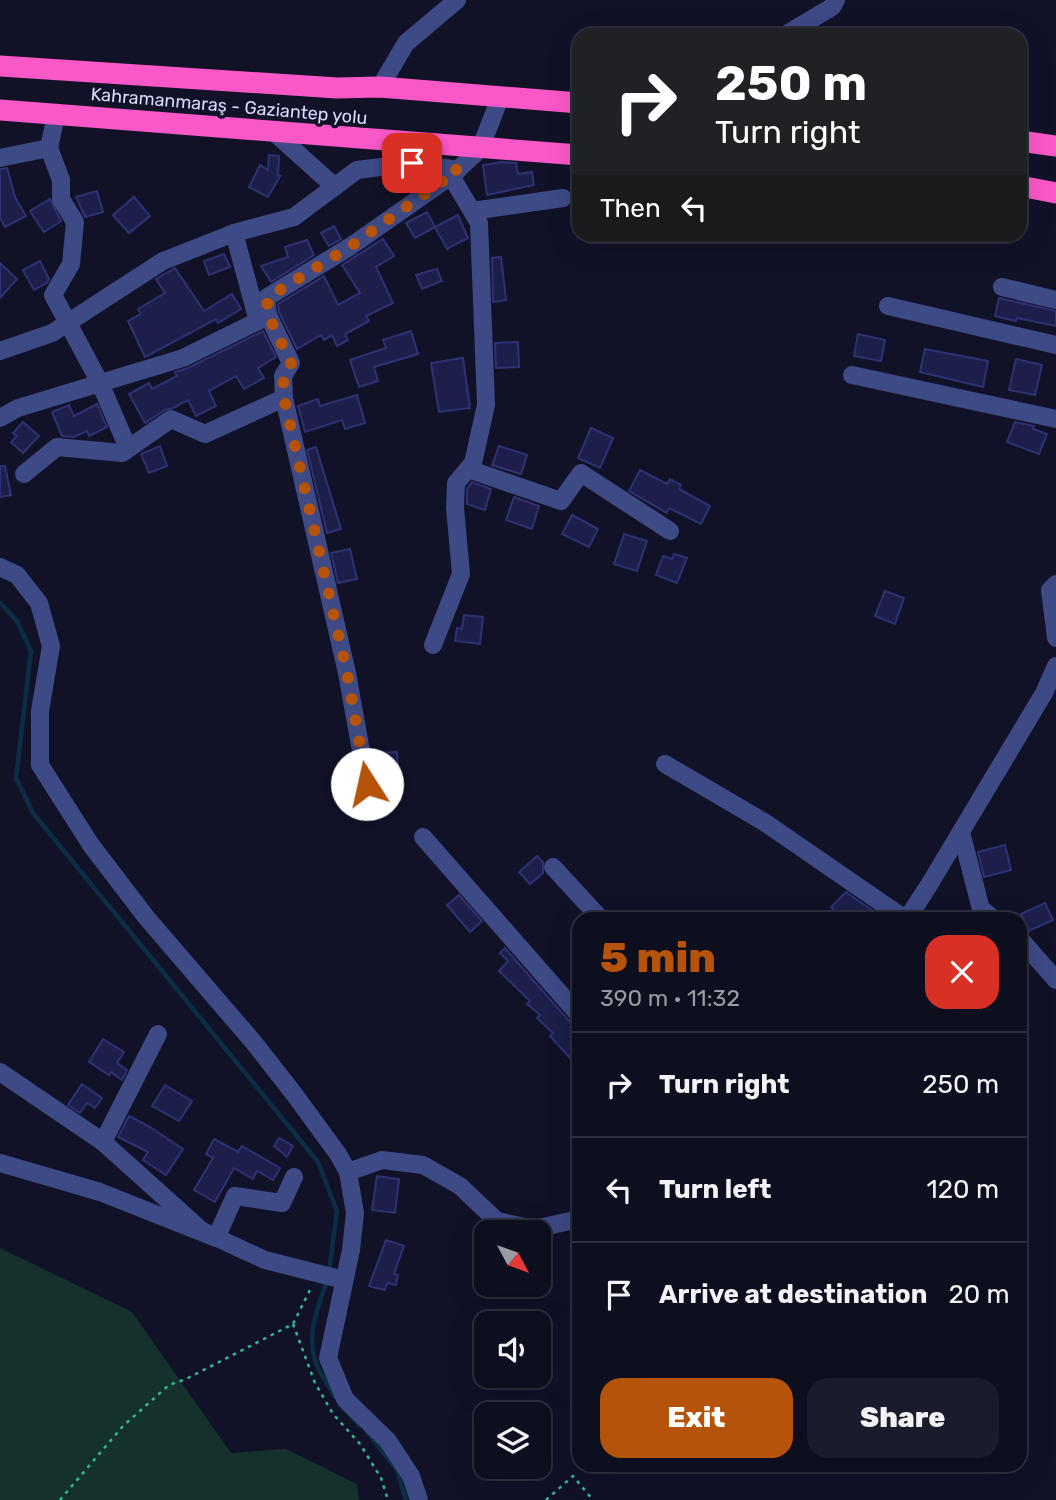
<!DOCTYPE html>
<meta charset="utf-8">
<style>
body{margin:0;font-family:Rubik,sans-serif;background:#1b1c2b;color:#f1f3f6;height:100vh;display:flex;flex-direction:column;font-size:26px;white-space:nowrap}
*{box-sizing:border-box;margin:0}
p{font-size:23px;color:#9a9ca4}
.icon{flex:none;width:38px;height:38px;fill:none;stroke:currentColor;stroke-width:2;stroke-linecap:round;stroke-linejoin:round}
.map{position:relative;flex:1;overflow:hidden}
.sheet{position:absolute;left:572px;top:912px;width:455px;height:560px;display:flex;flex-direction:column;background:#0d0e1e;border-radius:21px;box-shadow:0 7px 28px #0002,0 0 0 2px #2d2e3c}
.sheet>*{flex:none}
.banner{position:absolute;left:572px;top:28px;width:455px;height:214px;border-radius:21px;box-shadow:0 7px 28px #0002,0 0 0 2px #2d2e3c;background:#202124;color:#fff;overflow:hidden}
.needle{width:46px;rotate:131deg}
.controls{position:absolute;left:474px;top:1220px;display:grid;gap:14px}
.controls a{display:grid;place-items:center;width:77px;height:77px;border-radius:14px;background:#0d0e1e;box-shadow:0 7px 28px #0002,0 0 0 2px #2d2e3c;font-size:35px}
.pin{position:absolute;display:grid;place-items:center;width:60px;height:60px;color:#fff;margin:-30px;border-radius:14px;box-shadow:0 4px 10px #0006}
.me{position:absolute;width:77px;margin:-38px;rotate:350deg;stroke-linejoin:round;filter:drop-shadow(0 0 5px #0008)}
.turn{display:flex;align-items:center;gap:24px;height:147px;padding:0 28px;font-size:32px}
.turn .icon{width:91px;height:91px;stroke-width:2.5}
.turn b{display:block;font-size:49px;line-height:60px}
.then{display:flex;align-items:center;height:66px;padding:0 28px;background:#0003;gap:14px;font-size:26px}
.round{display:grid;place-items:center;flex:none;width:74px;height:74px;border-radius:21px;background:#1b1c2b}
.head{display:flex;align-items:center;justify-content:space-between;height:119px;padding:0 28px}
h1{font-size:42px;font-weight:800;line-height:52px;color:#b45309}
.cta{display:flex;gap:14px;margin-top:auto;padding:14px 28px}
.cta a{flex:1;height:80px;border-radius:21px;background:#b45309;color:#fff;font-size:28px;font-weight:800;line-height:80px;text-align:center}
.cta a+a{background:#1b1c2b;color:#f1f3f6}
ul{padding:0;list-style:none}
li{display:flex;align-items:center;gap:21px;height:105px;padding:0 28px;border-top:2px solid #2d2e3c}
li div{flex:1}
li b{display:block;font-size:26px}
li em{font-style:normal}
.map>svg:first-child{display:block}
</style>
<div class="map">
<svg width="1056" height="1500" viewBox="0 0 1056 1500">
<rect width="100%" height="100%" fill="#111228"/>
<polygon fill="#14322b" points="0,1248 132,1312 231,1453 286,1449 357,1484 359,1500 0,1500"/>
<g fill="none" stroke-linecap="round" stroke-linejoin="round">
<g stroke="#0c2d46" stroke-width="4.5">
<polyline points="0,603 17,621 31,651 16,778 33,813 318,1162 337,1211 329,1272"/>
<path d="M327 1281C318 1308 304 1340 318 1368 323 1378 330 1388 335 1397"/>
<polyline points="340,1405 360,1426"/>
<polyline points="367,1432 397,1470 406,1500"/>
</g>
</g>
<g fill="#1d1e49" stroke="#303174" stroke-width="2">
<polygon points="269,155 279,156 278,175 280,176 268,197 249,187 260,165 268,170"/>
<polygon points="501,162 516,163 518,174 532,172 534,185 487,195 483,165"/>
<polygon points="7,168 15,197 26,216 5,227 0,218 0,169"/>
<polygon points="97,191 103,212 85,217 76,197"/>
<polygon points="134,197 150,216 129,233 113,215"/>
<polygon points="50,199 61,221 44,232 30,211"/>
<polygon points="427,212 435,227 415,238 406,223"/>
<polygon points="458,215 468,238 447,249 435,227"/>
<polygon points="334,226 341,239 329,246 321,233"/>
<polygon points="383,239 394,256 376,267 393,303 366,316 369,321 345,334 348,340 337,346 332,335 324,340 321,335 297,349 279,312 278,304 324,276 338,305 360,293 342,265"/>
<polygon points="307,240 314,255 271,282 261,266 288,257 285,247"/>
<polygon points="224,254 230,267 209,275 204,261"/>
<polygon points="501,257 506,300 493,302 492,258"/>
<polygon points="40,261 49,279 47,283 34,290 23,270"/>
<polygon points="0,263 17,279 0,298"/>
<polygon points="175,268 204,311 232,294 241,309 218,323 216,319 145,357 128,321 141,314 138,309 165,293 156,279"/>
<polygon points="437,269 442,281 422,289 416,275"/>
<polygon points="999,298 1056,311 1056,326 1017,318 1016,321 995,316"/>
<polygon points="263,331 276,357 258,368 264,378 244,389 236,376 209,391 216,406 196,416 188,400 173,408 165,410 145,423 129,394 149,383 152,389 177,376 175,372 188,368"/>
<polygon points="411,331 418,354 374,367 378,381 359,387 350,360 386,348 383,340"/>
<polygon points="858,334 885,340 881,361 854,356"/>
<polygon points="518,342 519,367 496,368 495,343"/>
<polygon points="925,349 988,361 983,387 920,372"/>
<polygon points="463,358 470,408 439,412 431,363"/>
<polygon points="1016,359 1042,365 1035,395 1009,390"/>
<polygon points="357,395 365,423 345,429 342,420 305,432 298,406 318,399 320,406"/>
<polygon points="97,404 107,427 89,436 87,431 74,437 62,436 52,412 69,405 74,416"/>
<polygon points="23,422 39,436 23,453 11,442 17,436 13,433"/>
<polygon points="1015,422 1034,426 1033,429 1047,434 1039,454 1007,442"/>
<polygon points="591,428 613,438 600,468 578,458"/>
<polygon points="160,446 167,466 149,473 141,454"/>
<polygon points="499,446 527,455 521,474 492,465"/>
<polygon points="316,447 341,529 327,533 307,450"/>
<polygon points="0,466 5,466 11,495 0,497"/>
<polygon points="640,470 667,484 670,479 681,485 679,489 710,506 701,524 669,508 667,513 629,491"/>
<polygon points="472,482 491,489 485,510 467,504 467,489"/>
<polygon points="514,497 539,506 532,529 506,520"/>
<polygon points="572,515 598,529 589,547 562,534"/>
<polygon points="624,534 647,541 637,571 614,564"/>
<polygon points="350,549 357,579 338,583 331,553"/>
<polygon points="674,554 687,558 677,583 656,575 663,556 672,559"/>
<polygon points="885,591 904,598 895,624 875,616"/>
<polygon points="464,615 483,617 480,644 455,641 457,628 462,629"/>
<polygon points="397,752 399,783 378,784 373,753"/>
<polygon points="1005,845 1011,870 984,877 978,852"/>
<polygon points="537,856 543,862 543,873 530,884 519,872"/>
<polygon points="846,892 885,919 842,919 831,907"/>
<polygon points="459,895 482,921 470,932 447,905"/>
<polygon points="1045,903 1053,920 1029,931 1021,914"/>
<polygon points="505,948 570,1022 579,1026 579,1068 550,1036 553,1033 537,1018 540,1015 527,1004 530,1001 499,971 508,961 500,953"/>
<polygon points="103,1039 124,1052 117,1063 127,1070 122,1080 111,1072 109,1075 89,1062"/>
<polygon points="82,1084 102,1098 95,1108 87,1103 80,1113 68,1105"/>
<polygon points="165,1085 192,1101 179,1121 152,1106"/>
<polygon points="129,1116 150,1127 183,1149 166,1175 143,1160 148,1152 118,1137"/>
<polygon points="279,1138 293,1146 287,1157 274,1146"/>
<polygon points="214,1139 238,1152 242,1146 280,1168 273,1180 257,1171 253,1179 234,1168 215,1202 194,1190 213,1158 206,1154"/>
<polygon points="377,1176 399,1179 395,1213 372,1210"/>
<polygon points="386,1240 404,1246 394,1274 398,1275 396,1285 387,1283 385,1290 369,1286"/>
</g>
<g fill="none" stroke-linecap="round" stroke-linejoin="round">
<g stroke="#34b794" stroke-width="2.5" stroke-dasharray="3.5 5" stroke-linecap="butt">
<polyline points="293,1324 315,1383 333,1414 360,1444 381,1478 388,1500"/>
<polyline points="60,1500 123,1426 169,1385 186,1379 293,1324 312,1286"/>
<polyline points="546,1500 573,1476 593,1500"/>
</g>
<g stroke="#3d4a86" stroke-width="18">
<polyline points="785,35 832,7 836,0"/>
<polyline points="380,87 406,43 457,0"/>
<polyline points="275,133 335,187"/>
<polyline points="49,148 56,115"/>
<polyline points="0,158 49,148 61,180 61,199 75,222 71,264 53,295 100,383 128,448"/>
<polyline points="472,211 563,198"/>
<polyline points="234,233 258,321"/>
<polyline points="1002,287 1056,300"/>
<polyline points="888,306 1056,345"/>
<polyline points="268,315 291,363 283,376 284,398 347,673 367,784"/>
<polyline points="0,351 52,333 163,261 234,233 294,217 357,170 412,163 458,170"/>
<polyline points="852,375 1056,419"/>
<polyline points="0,418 18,408 183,358 258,321 268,315 266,298 351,246 451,176 480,149 500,98"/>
<polyline points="468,469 561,501 581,473 670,531"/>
<polyline points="24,474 57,447 122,453 171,419 205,434 284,398"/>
<polyline points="0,567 17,575 39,603 51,646 40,711 40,765 91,845 146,917 255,1044 294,1094 338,1154 348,1172 355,1213 351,1250 328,1358 345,1399 388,1441 411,1476 419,1500"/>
<polyline points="1056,584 1050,590 1056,638"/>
<polyline points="433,645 461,574 455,508 456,483 473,463 486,405 479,223 451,176"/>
<polyline points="665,764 764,822 905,919"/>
<polyline points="961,832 981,909 994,919"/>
<polyline points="423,837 579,1015"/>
<polyline points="553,867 601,919"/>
<polyline points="907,919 929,885 1044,693 1056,666"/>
<polyline points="1020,939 1056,980"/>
<polyline points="0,1072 103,1142 202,1231 265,1260 344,1280"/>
<polyline points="103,1142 158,1034"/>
<polyline points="0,1163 100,1192 216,1238 235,1196 282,1203 294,1177"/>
<polyline points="348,1172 382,1160 423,1165 460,1186 497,1221 534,1229 579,1219"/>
</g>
<g stroke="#fa58c7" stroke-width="21">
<polyline points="0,66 337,88 380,87 579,103"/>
<polyline points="0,110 579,155"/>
<polyline points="1020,141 1056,146"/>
<polyline points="1020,186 1056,193"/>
</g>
</g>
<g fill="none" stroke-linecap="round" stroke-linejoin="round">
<polyline stroke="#b45309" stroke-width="12" stroke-dasharray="0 21.6" points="367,784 347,673 284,398 283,376 291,363 268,315 267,298 351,246 458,170 412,163"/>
</g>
<g text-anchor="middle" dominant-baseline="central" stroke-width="7" stroke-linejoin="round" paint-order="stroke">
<g font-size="18" fill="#d9dcfe" stroke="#111228">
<text transform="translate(229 106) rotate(5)">Kahramanmaraş - Gaziantep yolu</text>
</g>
</g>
</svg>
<div class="controls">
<a><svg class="needle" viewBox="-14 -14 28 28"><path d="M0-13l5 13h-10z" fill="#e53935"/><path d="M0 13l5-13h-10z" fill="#9a9ca4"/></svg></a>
<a><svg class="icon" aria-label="sound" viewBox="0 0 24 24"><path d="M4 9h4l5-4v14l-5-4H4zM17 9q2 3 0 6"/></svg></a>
<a><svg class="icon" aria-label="layers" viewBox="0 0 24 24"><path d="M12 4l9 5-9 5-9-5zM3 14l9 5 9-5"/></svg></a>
</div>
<div class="pin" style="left:412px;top:163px;background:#d93025"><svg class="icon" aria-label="arrive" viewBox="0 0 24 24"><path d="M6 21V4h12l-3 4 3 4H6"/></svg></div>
<svg class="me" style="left:367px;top:784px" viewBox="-20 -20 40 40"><circle r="19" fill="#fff"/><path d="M0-13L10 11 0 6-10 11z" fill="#b45309"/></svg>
<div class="banner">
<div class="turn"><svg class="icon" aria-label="right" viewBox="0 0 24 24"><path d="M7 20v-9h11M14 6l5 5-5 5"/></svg><div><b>250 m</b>Turn right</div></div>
<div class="then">Then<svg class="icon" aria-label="left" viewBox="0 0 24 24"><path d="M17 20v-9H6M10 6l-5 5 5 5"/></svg></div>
</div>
<section class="sheet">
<div class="head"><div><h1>5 min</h1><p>390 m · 11:32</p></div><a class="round" style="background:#d93025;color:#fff"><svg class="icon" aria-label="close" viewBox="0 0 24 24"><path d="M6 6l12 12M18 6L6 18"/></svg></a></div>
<ul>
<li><svg class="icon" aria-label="right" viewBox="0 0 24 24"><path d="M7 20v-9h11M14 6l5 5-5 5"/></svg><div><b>Turn right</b></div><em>250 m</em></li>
<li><svg class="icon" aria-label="left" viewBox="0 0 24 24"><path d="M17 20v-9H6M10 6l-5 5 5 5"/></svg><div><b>Turn left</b></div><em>120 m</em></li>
<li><svg class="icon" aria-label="arrive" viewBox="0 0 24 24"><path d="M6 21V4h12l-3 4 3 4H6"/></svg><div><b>Arrive at destination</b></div><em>20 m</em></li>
</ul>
<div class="cta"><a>Exit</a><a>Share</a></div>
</section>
</div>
